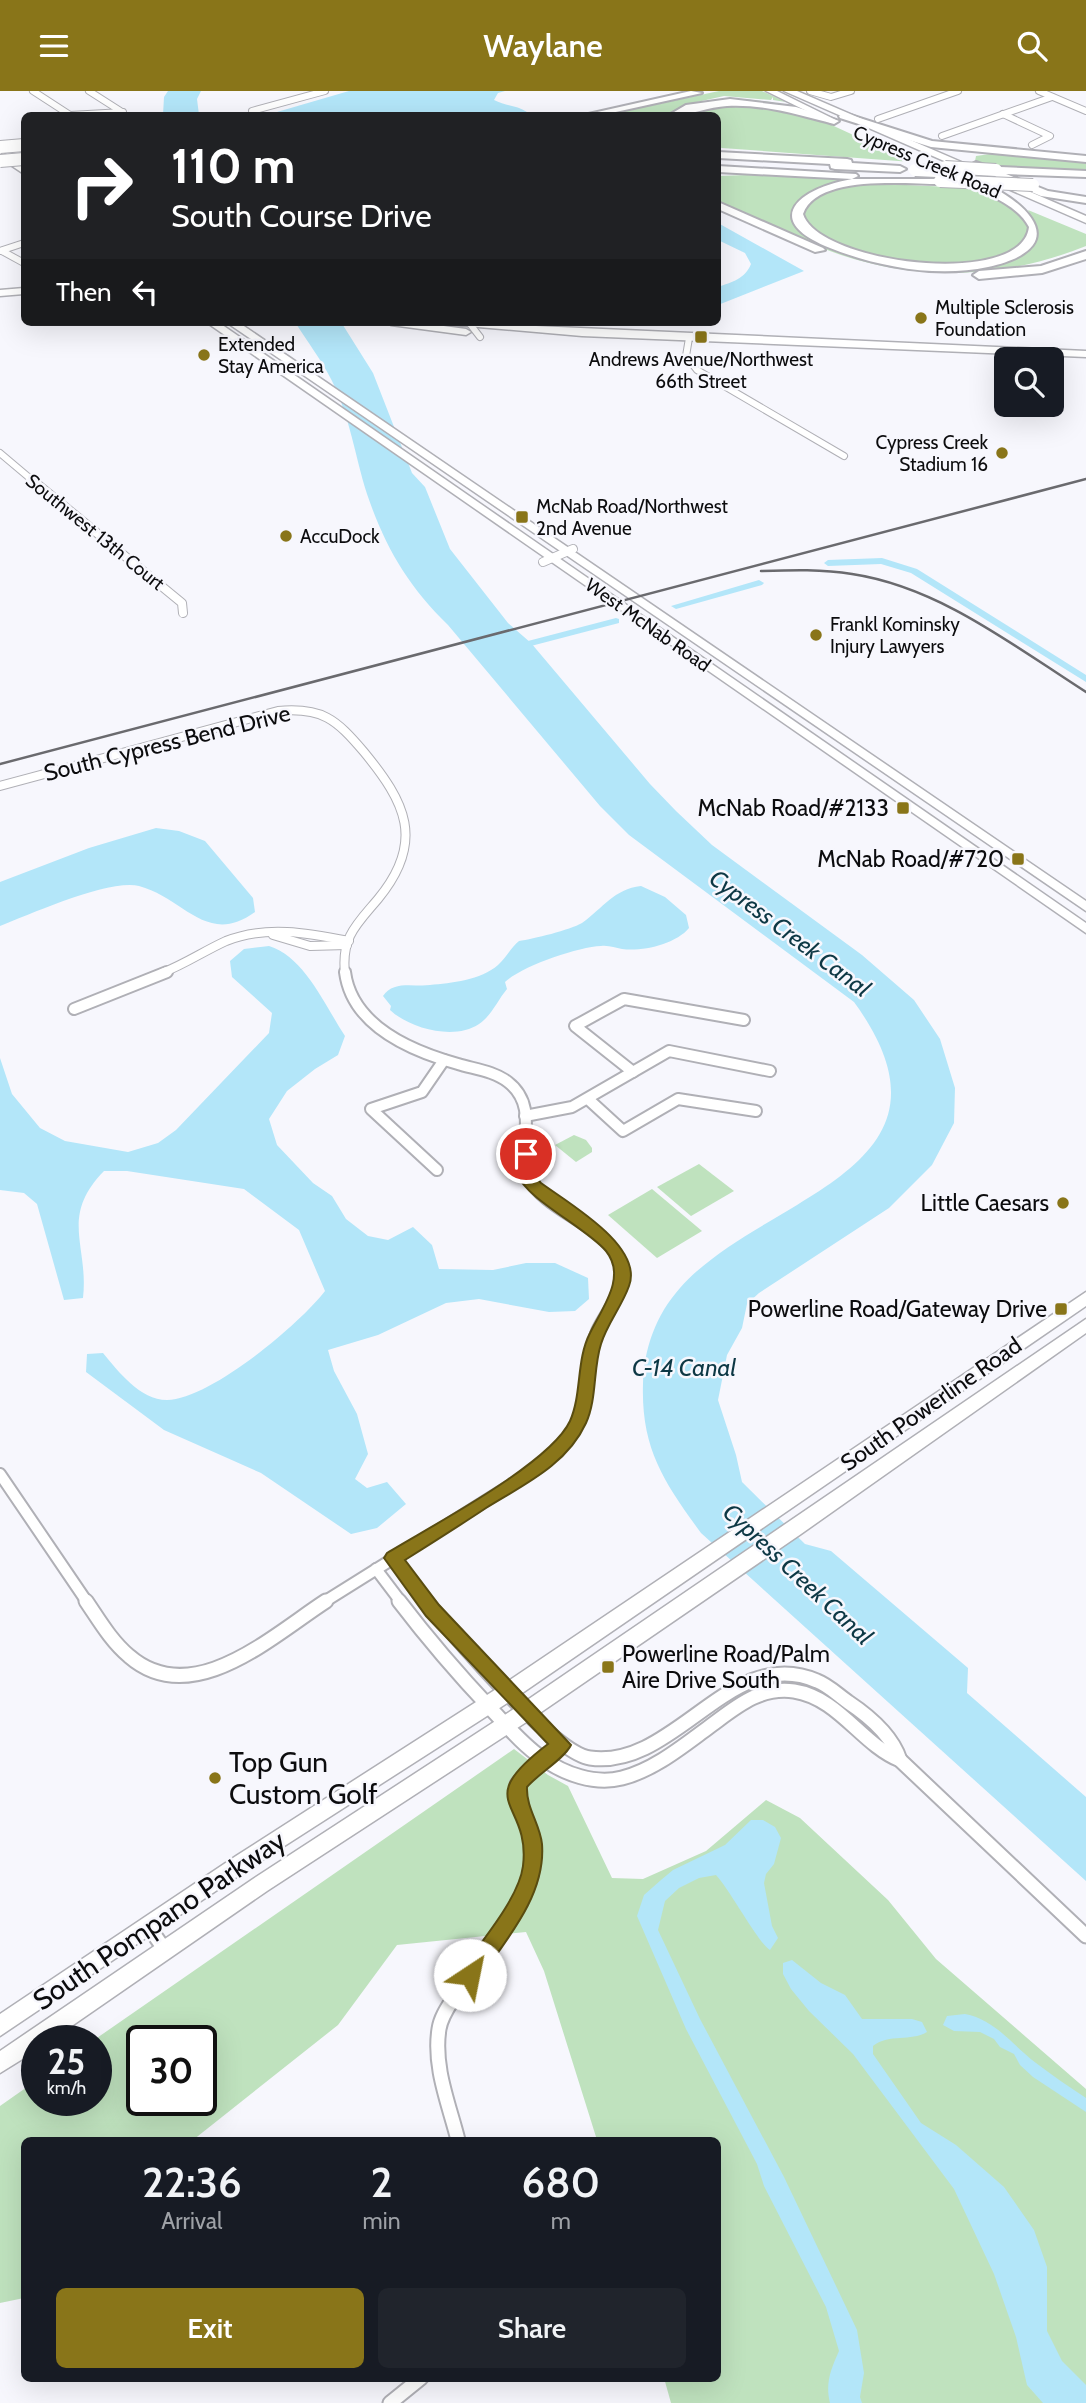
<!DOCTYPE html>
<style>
body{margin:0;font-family:Cabin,sans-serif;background:#20242c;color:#f1f3f6;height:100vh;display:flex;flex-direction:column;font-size:26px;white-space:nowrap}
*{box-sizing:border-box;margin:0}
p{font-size:23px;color:#9ea1a6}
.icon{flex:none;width:38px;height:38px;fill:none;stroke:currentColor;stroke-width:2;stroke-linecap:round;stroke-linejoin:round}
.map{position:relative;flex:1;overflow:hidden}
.side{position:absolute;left:21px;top:2046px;width:700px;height:245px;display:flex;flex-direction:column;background:#171b24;border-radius:10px;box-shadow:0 7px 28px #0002}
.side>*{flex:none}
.hud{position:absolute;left:21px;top:21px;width:700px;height:214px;border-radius:10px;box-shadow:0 7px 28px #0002;background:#202124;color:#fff;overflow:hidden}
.buttons{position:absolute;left:994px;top:256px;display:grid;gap:14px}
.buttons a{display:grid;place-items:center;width:70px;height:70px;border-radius:10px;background:#171b24;box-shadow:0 7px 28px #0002;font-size:35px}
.speed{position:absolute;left:21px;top:1934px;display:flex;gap:14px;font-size:35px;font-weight:700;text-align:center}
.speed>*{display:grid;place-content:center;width:91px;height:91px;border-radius:50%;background:#171b24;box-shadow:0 7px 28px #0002;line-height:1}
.speed small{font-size:18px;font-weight:400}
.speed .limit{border:4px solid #111;border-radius:10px;background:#fff;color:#111}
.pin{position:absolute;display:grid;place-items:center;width:60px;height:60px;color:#fff;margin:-30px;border:4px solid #fff;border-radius:50%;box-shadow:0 2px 7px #0007}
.me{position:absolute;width:77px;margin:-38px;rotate:34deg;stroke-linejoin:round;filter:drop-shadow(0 0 5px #0008)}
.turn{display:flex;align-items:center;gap:24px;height:147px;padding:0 35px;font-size:32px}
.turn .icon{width:91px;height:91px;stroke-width:2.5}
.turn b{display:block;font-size:49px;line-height:60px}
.then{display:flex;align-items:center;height:66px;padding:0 35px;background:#0003;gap:14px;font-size:26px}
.eta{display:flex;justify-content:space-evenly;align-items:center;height:119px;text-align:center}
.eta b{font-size:42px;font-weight:600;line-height:49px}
.action{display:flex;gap:14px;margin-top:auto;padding:14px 35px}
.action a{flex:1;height:80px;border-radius:10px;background:#897519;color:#fff;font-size:28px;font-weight:600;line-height:80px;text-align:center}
.action a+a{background:#20242c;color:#f1f3f6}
header{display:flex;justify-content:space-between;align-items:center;height:91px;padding:0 35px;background:#897519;color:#fff;font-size:32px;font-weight:600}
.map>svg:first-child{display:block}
</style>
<header><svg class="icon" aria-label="menu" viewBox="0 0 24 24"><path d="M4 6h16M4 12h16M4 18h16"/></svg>Waylane<svg class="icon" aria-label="search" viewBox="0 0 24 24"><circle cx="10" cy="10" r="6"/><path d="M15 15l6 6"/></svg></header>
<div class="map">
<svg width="1086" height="2312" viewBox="0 0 1086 2312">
<rect width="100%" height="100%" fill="#f7f7fd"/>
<g fill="#bfe2be" fill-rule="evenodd">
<polygon points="719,0 762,0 786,11 773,9 773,6 771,9 724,5 688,13 671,24 607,24"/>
<polygon points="744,8 771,11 799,19 912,71 722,57 718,56 718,24 677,24 699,13"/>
<polygon points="990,63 1086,71 1086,80 982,75 975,70 976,65"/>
<path d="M747 84 853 89 817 99 798 112 805 142 879 170 976 176 1032 155C1043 139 1033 130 1028 119L1086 143V155C1007 187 922 191 841 164 799 150 758 129 718 112V85Z"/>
<path d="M883 93 975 97 1007 111 1031 135 1024 155 992 170 941 174 893 169 863 163 821 147 802 125C811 94 856 93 883 93Z"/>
<polygon points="574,1044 586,1049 592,1057 592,1061 576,1071 555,1054"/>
<polygon points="699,1073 734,1100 691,1125 657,1096"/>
<polygon points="652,1098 702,1140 657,1167 608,1124"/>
<path d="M514 1658 548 1684 568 1695 612 1787 643 1788 706 1760 766 1709 800 1727 888 1809 936 1868 1086 1998V2312H671L664 2287H718V2049H597L544 1880 526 1841 397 1854 338 1934 193 2049H24V2207L0 2212V2015L37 1989V2009H96V1950L94 1949ZM142 1950H201V2009H142Z"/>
</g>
<g fill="#b3e6f9">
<polygon points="168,0 201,0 197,8 199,24 163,24 164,6"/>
<path d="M349 0H505L498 2 494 9C505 15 517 14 527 21L515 24H283L277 21Z"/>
<path d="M718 132 804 180 718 214V196C732 191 745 188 751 173L745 162 718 149Z"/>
<path d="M295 231H341L373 282 412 382 425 396 450 458 508 532 531 552 650 693 676 720 712 754 862 864 914 909 940 948 955 997 954 1032 932 1074 889 1117 759 1202 747 1213 742 1237 727 1264 718 1309 736 1364 742 1391 805 1453 831 1460 968 1577 967 1602 1086 1706V1790L701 1442C664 1391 641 1358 643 1293 644 1257 656 1224 680 1197 761 1104 977 1080 854 911L629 744 600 715 448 534C408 495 385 456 367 403 355 365 350 326 332 290 322 270 307 250 295 231Z"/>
<path d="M156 737 179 740 205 750 253 807 255 821C207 856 184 807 139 795 109 788 31 823 0 835V791L89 757Z"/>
<path d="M641 795 665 806 686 824 689 837C676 853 642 861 622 858 615 857 609 854 601 855 578 856 522 875 505 891L507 898C497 910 492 924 479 933 454 950 409 937 390 919L391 915 383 905C393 889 414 896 430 894 451 892 481 889 498 874 506 867 512 855 519 850 533 848 570 839 582 832 603 817 614 798 641 795Z"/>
<path d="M269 855C305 866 325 915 345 945L338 964 315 978 287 1000 269 1028 277 1054 313 1092 332 1105 346 1128 368 1145 388 1149 413 1136 432 1154 439 1178 493 1179 526 1172H555L588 1187 589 1208 575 1220 549 1221 479 1208 446 1212 378 1244 328 1259 334 1280 357 1323 368 1363 355 1388 367 1397 387 1391 406 1413 377 1437 351 1443 261 1382 164 1339 86 1281 87 1263 103 1262C118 1280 140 1309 167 1309 210 1308 299 1234 325 1200L299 1139 244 1098 127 1080H104C59 1126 89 1155 83 1207L64 1209 37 1113 24 1102 0 1099V967L12 1003 40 1037 65 1050 128 1061 158 1052 176 1039 269 942 272 922 232 886 230 870 244 858Z"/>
<path d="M751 1729H763L775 1736 781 1747 774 1773 766 1783 764 1792 772 1835 778 1847 770 1859C759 1853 730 1799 716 1784L699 1787 679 1797 665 1810 658 1839 700 1928 784 2086 857 2239 864 2282 860 2306 862 2312H830C825 2292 831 2278 839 2260L826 2216 764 2095 757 2073 686 1938 637 1825 644 1804 661 1789 673 1779 725 1754Z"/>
<path d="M792 1869 821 1892 845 1904 862 1928H912L922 1931 927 1941C910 1951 890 1942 873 1955V1963L921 2032 956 2054 1004 2096 1034 2139 1047 2176V2240L1062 2270 1086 2294V2312H1043L1027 2294 1016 2246 994 2183 954 2098 853 1963 809 1920 791 1898 783 1883V1872Z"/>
<path d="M965 1923C996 1929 1012 1954 1036 1972 1052 1984 1069 1996 1086 2007V2021L1033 1986 1020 1974 1014 1963 1000 1956 994 1948 980 1941 954 1940 943 1934 947 1925Z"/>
</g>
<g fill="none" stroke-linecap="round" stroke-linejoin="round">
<g fill="#b3e6f9" fill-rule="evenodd">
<polygon points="882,467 917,478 1086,584 1086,591 911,482 881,473 828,475 824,472 828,469"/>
<polygon points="759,489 764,492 762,494 676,518 671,515"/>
<polygon points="616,527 619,528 619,532 531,555 526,552 528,550"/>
</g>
<defs>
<g id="minor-far3">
<polyline points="33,0 70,24 123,21"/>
<polyline points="89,0 122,21"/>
<polyline points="810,0 831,6 851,0"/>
<polyline points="1039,0 1086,20"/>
<polyline points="252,20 325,0"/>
<polyline points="1003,23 1050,45 1032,54"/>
<polyline points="878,28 958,0"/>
<polyline points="942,45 1052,6"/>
<polyline points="0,160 24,152"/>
<polyline points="2,160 24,172"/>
<polyline points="470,233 480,246"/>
<polyline points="689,247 686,265 697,279 844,365"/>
<polyline points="0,362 32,389"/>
</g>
<g id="minor-far2">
<polyline points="30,387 182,512 183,522"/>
<polyline points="543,471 573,458"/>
<path d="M0 695 278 620C322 616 336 628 364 661 405 711 426 750 378 808 357 833 341 846 345 882"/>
<polyline points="273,844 310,855 347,854"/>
<path d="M162 882C185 873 204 860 226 850 266 834 308 842 349 850"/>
</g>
<g id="minor-far1">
<polyline points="74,918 167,881"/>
<polyline points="633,981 575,935 624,908 744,929"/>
<polyline points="588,1008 623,1040 678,1008 756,1020"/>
<polyline points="525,1025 572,1016 669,960 770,980"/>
<polyline points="437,1079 371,1018 422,1001 444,969"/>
<polyline points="0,1383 87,1511"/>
<polyline points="393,1467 427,1511"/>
<polyline points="376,1478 401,1511"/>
<path d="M324 1511 538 1377C553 1364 568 1351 577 1334 591 1305 585 1270 597 1240 607 1218 633 1192 619 1167 598 1131 545 1120 528 1086 515 1060 542 1017 508 991 494 980 474 978 458 973 411 960 352 935 345 881"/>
</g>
<g id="minor">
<path d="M86 1510C99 1529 111 1550 129 1565 192 1620 272 1545 326 1510"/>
<path d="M399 1510C428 1548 459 1584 492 1619 508 1636 523 1654 542 1667 564 1683 595 1694 622 1687 654 1679 683 1655 709 1636 735 1617 759 1595 794 1600 839 1607 861 1653 900 1669L1086 1845"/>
<path d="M426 1510C452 1542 553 1662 590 1667 675 1679 731 1552 817 1590 828 1594 838 1604 848 1611 869 1625 892 1644 900 1669"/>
<polyline points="148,1835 165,1859"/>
<path d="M458 2049C449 2013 433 1976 439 1938 441 1924 451 1912 458 1900 483 1861 524 1824 533 1777 538 1748 519 1721 517 1693L533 1676 561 1654"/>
<polyline points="390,2312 421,2287"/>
</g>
<g id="secondary">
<polygon points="766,0 777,0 838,30 831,32"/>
<polygon points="0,60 24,76 24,83 0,67"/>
<polygon points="24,197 24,203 0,205 0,199"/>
<polygon points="206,231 218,231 1086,832 1086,842"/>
<polygon points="226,231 238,231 1086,810 1086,820"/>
<polygon points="386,231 414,231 466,238 471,241 466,244 391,234"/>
<polygon points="450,231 1086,260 1086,266 582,245 455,234"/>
<polygon points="1086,1201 1086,1215 515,1607 250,1777 0,1945 0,1923 236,1765 501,1595"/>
<polygon points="1086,1228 1086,1242 801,1443 534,1626 267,1800 50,1950 37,1950 37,1959 0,1982 0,1960 253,1788 520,1614"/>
</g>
<polygon id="primary" points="784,0 797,0 1086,125 1086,132"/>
<g id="motorway">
<polygon points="691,0 702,2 602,24 584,24"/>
<path d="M730 8 796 16 839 30 834 33C799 24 764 13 727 15 707 16 687 26 669 24L686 14Z"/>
<polygon points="844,22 932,50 1086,65 1086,71 931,56 840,27 839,25"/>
<polygon points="718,61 847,68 851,69 852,72 900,75 906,78 900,81 835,78 831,77 830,73 718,67"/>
<polygon points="976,71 995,78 1000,76 1086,80 1086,86 1006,83 1048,100 1086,106 1086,112 1041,105 972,76 970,74"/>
<path d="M718 75 856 83 858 85 852 88H944V92L940 93C905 93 817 83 803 123 819 173 1022 198 1029 136 1016 111 980 101 956 88L954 86 960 83C1015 99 1086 154 988 176 937 187 878 176 830 157 759 129 800 97 852 88L718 81Z"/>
<polygon points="718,111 823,157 825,159 815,161 718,118"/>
<polygon points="1086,160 1086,168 1042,182 979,188 973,184 979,180 1041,175"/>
</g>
</defs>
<use href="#minor-far3" stroke="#b0b0b6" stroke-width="8"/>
<use href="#minor-far2" stroke="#b0b0b6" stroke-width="10"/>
<use href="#minor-far1" stroke="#b0b0b6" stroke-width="14"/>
<use href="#minor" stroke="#b0b0b6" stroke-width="17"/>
<use href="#secondary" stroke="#b0b0b6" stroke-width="3"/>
<use href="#primary" stroke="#b0b0b6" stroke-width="3"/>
<use href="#motorway" stroke="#b0b0b6" stroke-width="4"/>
<use href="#minor-far3" stroke="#fff" stroke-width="6"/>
<use href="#minor-far2" stroke="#fff" stroke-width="8"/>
<use href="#minor-far1" stroke="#fff" stroke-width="10"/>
<use href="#minor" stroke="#fff" stroke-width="13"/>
<use href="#secondary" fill="#fff" fill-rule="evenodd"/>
<use href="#primary" fill="#fff" fill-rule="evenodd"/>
<use href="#motorway" fill="#fff" fill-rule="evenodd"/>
<g stroke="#6a6a6e" stroke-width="2.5">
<path d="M761 480C792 479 822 478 852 483 939 496 1014 555 1086 601"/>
<polyline points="0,673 1086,388"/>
</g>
<defs>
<g id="motorway-bridge">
<polyline points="0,56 24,54"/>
<polyline points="0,70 24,68"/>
<polyline points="945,76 996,79"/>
<polyline points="915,79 958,81"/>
<polyline points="940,90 1033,94"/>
</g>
</defs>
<use href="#motorway-bridge" stroke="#b0b0b6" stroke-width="14" stroke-linecap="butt"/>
<use href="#motorway-bridge" stroke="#fff" stroke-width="12"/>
</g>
<path fill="#897519" stroke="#594c10" stroke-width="2" d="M526 1058 533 1063 534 1083 541 1092C568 1112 644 1155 629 1195 622 1215 607 1233 601 1253 593 1278 597 1308 586 1332 567 1374 523 1394 486 1417 459 1435 432 1452 405 1469L439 1514 571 1654C564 1668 538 1683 527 1696 526 1717 540 1733 542 1753 546 1805 505 1850 477 1891L470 1894 462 1891 459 1884 462 1878C481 1851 519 1807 523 1775 531 1709 469 1713 548 1653L426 1525 384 1467 387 1462C431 1435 550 1373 570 1330 582 1303 576 1269 590 1242 602 1217 627 1186 606 1160 588 1138 525 1107 518 1084 517 1078 518 1069 518 1063Z"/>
<g fill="#897519" stroke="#f7f7fd" stroke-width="2.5">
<circle cx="921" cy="227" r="7"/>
<rect x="694" y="239" width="14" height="14" rx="3.5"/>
<circle cx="204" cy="264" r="7"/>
<circle cx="1002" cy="362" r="7"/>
<rect x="515" y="419" width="14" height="14" rx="3.5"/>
<circle cx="286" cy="445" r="7"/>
<circle cx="816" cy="544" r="7"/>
<rect x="896" y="710" width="14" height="14" rx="3.5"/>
<rect x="1011" y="761" width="14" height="14" rx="3.5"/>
<circle cx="1063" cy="1112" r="7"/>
<rect x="1054" y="1211" width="14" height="14" rx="3.5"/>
<rect x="601" y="1569" width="14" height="14" rx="3.5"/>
<circle cx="215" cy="1687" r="7"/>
</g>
<g text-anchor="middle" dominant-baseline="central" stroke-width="5" stroke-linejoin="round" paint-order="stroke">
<g font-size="19" fill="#0c0c0e" stroke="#f7f7fd">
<text transform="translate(927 71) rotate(23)">Cypress Creek Road</text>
<text transform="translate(95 441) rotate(39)">Southwest 13th Court</text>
<text transform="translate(648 534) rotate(35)">West McNab Road</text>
</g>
<g font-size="19" fill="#0c0c0e" stroke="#f7f7fd" text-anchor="start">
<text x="935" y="216">Multiple Sclerosis<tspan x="935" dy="22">Foundation</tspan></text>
<text x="218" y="253">Extended<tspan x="218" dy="22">Stay America</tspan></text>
<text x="701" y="268" text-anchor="middle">Andrews Avenue/Northwest<tspan x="701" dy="22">66th Street</tspan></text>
<text x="988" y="351" text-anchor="end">Cypress Creek<tspan x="988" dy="22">Stadium 16</tspan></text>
<text x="536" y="415">McNab Road/Northwest<tspan x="536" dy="22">2nd Avenue</tspan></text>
<text x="300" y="445">AccuDock</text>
<text x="830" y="533">Frankl Kominsky<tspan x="830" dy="22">Injury Lawyers</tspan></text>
</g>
<g font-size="23" fill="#0c0c0e" stroke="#f7f7fd">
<text transform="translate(167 652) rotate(-14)">South Cypress Bend Drive</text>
<text transform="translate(931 1313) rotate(-35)">South Powerline Road</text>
</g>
<g font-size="23" fill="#0c0c0e" stroke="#f7f7fd" text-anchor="end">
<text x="889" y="717">McNab Road/#2133</text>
<text x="1004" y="768">McNab Road/#720</text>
<text x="1049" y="1112">Little Caesars</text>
<text x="1047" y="1218">Powerline Road/Gateway Drive</text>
<text x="622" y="1563" text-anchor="start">Powerline Road/Palm<tspan x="622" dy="26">Aire Drive South</tspan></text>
</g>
<g font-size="24" font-style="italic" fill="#0d3845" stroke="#f7f7fd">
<text transform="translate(790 842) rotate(37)">Cypress Creek Canal</text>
<text x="684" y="1276">C-14 Canal</text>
<text transform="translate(798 1483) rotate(43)">Cypress Creek Canal</text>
</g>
<g font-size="28" fill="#0c0c0e" stroke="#f7f7fd" text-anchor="start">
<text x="229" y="1671">Top Gun<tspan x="229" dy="32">Custom Golf</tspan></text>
</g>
<g font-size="28" fill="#0c0c0e" stroke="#f7f7fd">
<text transform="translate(159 1829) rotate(-34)">South Pompano Parkway</text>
</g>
</g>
</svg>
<div class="buttons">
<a><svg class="icon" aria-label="search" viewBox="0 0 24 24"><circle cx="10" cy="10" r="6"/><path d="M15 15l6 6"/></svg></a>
</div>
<div class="speed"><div>25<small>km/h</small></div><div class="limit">30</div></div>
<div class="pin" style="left:526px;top:1063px;background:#d93025"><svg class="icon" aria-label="arrive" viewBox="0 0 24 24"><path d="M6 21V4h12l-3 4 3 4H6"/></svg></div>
<svg class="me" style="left:470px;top:1884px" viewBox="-20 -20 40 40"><circle r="19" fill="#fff"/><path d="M0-13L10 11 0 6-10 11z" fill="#897519"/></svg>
<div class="hud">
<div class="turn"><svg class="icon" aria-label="right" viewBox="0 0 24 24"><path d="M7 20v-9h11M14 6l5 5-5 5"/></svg><div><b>110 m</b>South Course Drive</div></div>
<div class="then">Then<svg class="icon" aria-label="left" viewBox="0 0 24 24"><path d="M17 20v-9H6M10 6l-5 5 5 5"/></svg></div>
</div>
<section class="side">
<div class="eta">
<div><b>22:36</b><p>Arrival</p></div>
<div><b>2</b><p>min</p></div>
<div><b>680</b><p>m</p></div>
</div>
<div class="action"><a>Exit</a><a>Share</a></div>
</section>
</div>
